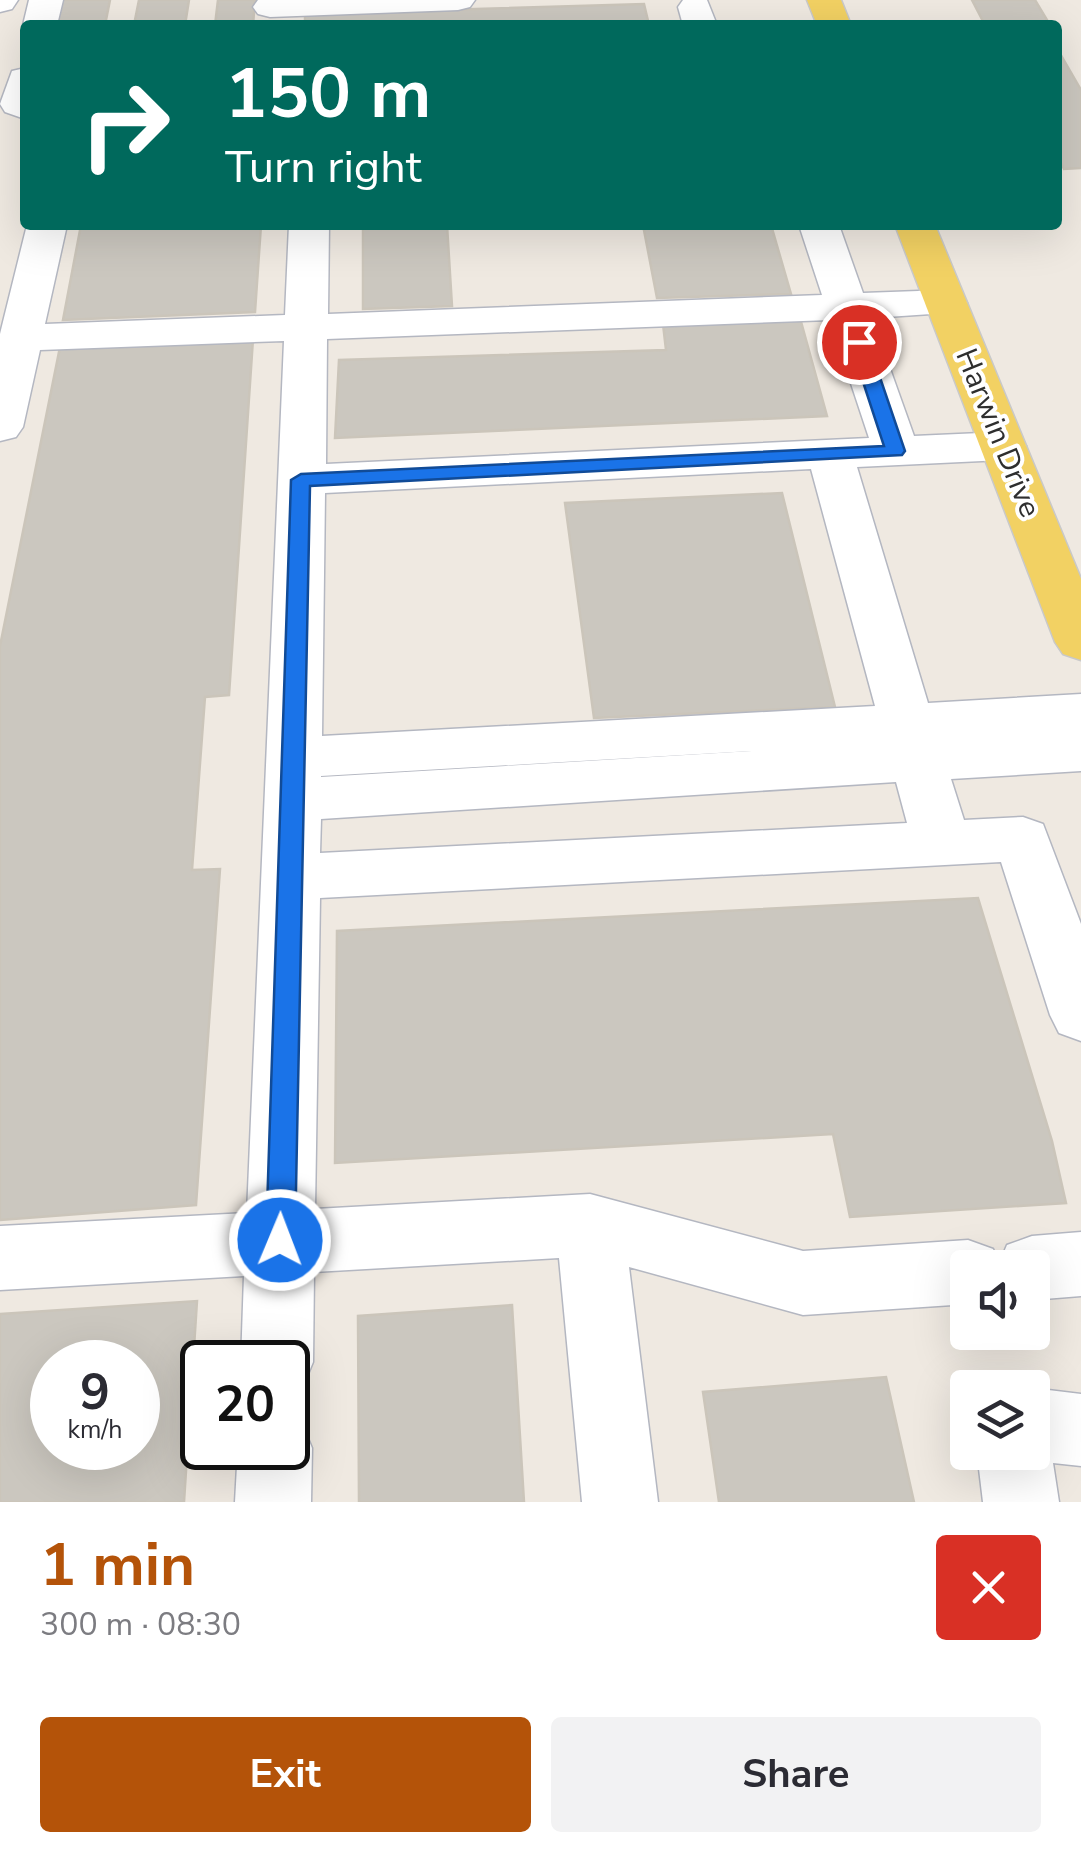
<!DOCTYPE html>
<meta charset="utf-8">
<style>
body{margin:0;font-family:"Nunito Sans",sans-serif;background:#f2f2f3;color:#2b2b33;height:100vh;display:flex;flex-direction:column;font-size:38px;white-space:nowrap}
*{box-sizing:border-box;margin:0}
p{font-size:32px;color:#7c7c81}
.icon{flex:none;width:55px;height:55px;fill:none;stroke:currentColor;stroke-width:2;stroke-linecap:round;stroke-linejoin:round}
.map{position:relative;height:1502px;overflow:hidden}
.side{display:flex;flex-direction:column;background:#fff;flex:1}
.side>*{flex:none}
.top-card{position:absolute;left:20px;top:20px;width:1042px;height:210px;border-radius:10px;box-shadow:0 10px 40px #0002;background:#00695c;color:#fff;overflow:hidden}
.controls{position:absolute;left:950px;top:1250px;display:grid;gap:20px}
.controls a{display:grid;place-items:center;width:100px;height:100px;border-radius:10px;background:#fff;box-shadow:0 10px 40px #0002;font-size:50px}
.speed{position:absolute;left:30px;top:1340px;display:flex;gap:20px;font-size:50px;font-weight:700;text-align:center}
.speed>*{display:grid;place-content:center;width:130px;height:130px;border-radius:50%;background:#fff;box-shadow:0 10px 40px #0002;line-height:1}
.speed small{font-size:25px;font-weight:400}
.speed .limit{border:5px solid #111;border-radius:15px;background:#fff;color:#111}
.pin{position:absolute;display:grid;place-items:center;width:85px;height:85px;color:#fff;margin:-42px;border:5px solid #fff;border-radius:50%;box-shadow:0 2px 10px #0007}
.me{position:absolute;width:110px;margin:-55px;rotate:1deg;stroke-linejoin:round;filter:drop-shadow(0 0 8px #0008)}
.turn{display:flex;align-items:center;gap:35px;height:210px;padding:0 40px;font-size:45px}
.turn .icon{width:130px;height:130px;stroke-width:2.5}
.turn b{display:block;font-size:70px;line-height:85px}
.round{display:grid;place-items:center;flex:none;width:105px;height:105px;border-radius:10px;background:#f2f2f3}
.head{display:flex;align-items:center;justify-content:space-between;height:170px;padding:0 40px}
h1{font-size:60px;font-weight:700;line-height:75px;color:#b45309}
.primary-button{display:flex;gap:20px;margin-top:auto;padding:20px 40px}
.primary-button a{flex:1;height:115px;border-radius:10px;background:#b45309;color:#fff;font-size:40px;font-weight:700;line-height:115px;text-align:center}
.primary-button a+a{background:#f2f2f3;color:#2b2b33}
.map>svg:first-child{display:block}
</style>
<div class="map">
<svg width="1081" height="1502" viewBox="0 0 1081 1502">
<rect width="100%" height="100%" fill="#efe9e1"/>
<g fill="#cbc7bf" stroke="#cbc5ba" stroke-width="2.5" fill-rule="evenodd">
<polygon points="61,0 110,0 105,25 55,25"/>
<polygon points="139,0 189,0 185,25 134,25"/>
<polygon points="218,0 255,0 253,25 215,25"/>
<polygon points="972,0 1035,0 1050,25 985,25"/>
<polygon points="644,4 649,25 305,25 305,14"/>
<polygon points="1058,50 1081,90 1081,168 1064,169 1058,157"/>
<polygon points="81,225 261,225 255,312 63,320"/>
<polygon points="363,225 447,225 452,306 363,309"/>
<polygon points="643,225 771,225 791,294 657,298"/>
<polygon points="800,318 827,416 335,438 339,360 666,350 663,324"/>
<polygon points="253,339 229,695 205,697 192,870 220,869 196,1205 0,1220 0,646 60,347"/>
<polygon points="782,493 835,707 594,718 565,503"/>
<polygon points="978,898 1052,1141 1066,1203 850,1217 833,1134 335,1163 337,931"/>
<path d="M197 1301 184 1502H0V1314ZM52 1362H138V1448H52Z"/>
<polygon points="512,1305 524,1502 359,1502 358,1316"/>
<polygon points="886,1377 914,1502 719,1502 703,1392"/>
</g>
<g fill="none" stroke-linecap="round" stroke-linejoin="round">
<defs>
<g id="minor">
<polygon points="0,0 18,0 12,9 0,12"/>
<polygon points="29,0 63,0 57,25 25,25 25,28 23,25"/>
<polygon points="258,0 475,0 470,7 458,10 270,17 258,14 253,7"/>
<polygon points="683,0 707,0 717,25 683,25 678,7"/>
<polygon points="25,68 25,119 5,112 0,104 12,71"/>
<path d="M27 225H67L45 324 285 315 289 225H329L328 314 822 295 799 225H839L863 293 946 290 961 294 967 303 961 312 872 318 914 436 1003 432 1019 436 1026 446 1019 456 1003 460 857 467 928 703 1081 694V771L951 779 964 820 1023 817 1043 824 1081 924V1041L1059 1033 1050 1015 1001 862 320 898 315 1209 590 1194 803 1251 968 1240 993 1249 999 1264 1007 1245 1032 1236 1081 1232V1296L1032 1300V1268H968V1304L803 1315 629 1267 658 1502H582L559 1258 314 1272 313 1362 303 1386 288 1392V1362H241L244 1276 0 1290V1226L247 1213 284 341 40 350 23 427 16 437 0 441V334ZM830 320 869 438 326 464 327 339ZM811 469 875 706 322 736 325 493ZM770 750 321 777V776ZM896 782 907 823 320 853 321 819Z"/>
<polygon points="1032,1388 1081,1394 1081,1466 1053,1463 1059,1502 983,1502 977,1452 1032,1452"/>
<polygon points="288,1416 301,1422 312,1448 311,1502 235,1502 238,1448 288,1448"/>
</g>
<g id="major">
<polygon points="807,0 841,0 851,25 817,25"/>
<polygon points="895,225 935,225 1081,579 1081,660 1063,654 1055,642"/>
</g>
</defs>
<use href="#minor" stroke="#b4b7c1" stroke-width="3"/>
<use href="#major" stroke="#c9c9c9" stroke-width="3"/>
<use href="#minor" fill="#fff" fill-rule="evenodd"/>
<use href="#major" fill="#f2d163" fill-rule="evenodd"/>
</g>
<polygon fill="#1a73e8" stroke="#114b97" stroke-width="2.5" points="859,337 868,342 905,451 902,455 310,486 295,1240 290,1249 280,1253 270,1249 266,1240 291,480 301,474 884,446 850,342"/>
<g text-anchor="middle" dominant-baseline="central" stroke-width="8" stroke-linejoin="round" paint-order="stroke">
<g font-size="30" fill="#2e2e2e" stroke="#fff">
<text transform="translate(998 433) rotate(68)">Harwin Drive</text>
</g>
</g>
</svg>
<div class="controls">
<a><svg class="icon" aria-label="sound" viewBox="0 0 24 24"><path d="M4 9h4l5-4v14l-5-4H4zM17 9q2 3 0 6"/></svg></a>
<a><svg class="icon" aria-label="layers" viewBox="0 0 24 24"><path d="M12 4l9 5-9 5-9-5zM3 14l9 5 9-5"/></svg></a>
</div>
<div class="speed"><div>9<small>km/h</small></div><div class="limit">20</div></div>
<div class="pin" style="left:859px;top:342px;background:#d93025"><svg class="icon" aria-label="arrive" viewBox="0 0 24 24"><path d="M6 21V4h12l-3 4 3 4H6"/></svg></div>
<svg class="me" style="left:280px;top:1240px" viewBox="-20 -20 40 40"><circle r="17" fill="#1a73e8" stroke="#fff" stroke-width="3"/><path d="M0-11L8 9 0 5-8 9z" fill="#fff"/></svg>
<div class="top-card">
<div class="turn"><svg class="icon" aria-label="right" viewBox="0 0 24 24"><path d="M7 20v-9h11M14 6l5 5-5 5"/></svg><div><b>150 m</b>Turn right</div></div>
</div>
</div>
<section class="side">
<div class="head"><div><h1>1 min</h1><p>300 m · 08:30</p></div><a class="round" style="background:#d93025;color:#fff"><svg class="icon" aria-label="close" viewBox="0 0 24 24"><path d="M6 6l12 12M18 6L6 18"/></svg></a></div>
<div class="primary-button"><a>Exit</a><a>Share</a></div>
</section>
